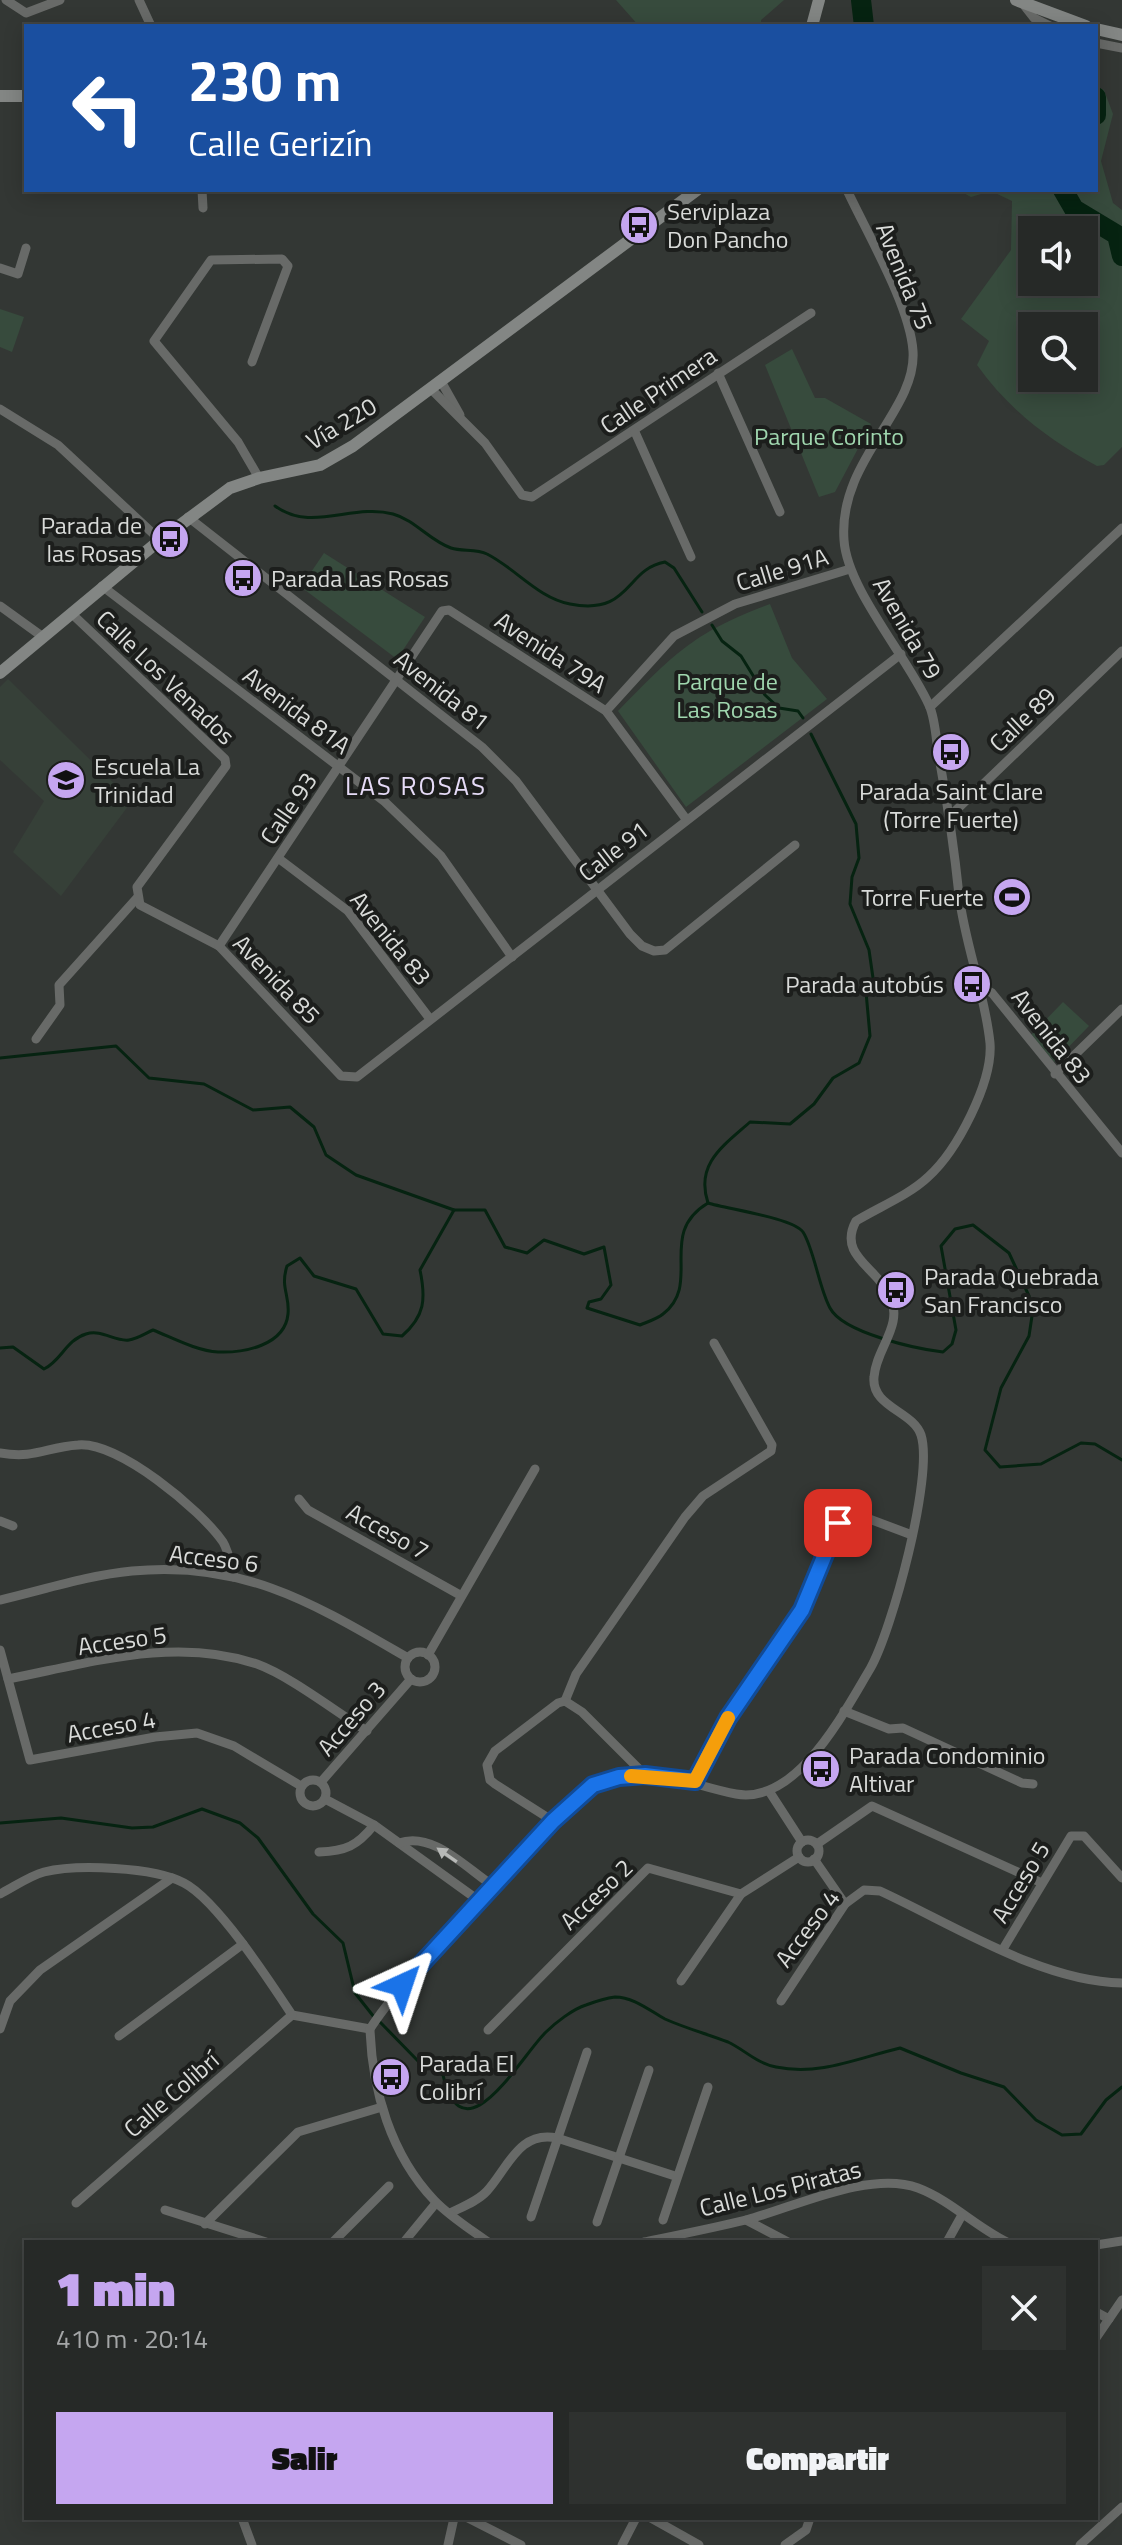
<!DOCTYPE html>
<html lang="es">
<meta charset="utf-8">
<style>
body{margin:0;font-family:"Titillium Web",sans-serif;background:#2e312f;color:#f1f3f6;height:100vh;display:flex;flex-direction:column;font-size:30px;white-space:nowrap}
*{box-sizing:border-box;margin:0}
p{font-size:26px;color:#a4a6a7}
.icon{flex:none;width:44px;height:44px;fill:none;stroke:currentColor;stroke-width:2;stroke-linecap:round;stroke-linejoin:round}
.map{position:relative;flex:1;overflow:hidden}
.drawer{position:absolute;left:24px;top:2240px;width:1074px;height:280px;display:flex;flex-direction:column;background:#262927;border-radius:0px;box-shadow:0 4px 20px #0003,0 0 0 2px #424544}
.drawer>*{flex:none}
.banner{position:absolute;left:24px;top:24px;width:1074px;height:168px;border-radius:0px;box-shadow:0 4px 20px #0003,0 0 0 2px #424544;background:#1a4fa0;color:#fff;overflow:hidden}
.buttons{position:absolute;left:1018px;top:216px;display:grid;gap:16px}
.buttons a{display:grid;place-items:center;width:80px;height:80px;border-radius:0px;background:#262927;box-shadow:0 4px 20px #0003,0 0 0 2px #424544;font-size:40px}
.pin{position:absolute;display:grid;place-items:center;width:68px;height:68px;color:#fff;margin:-34px;border-radius:16px;box-shadow:0 4px 12px #0006}
.me{position:absolute;width:88px;margin:-44px;rotate:42deg;stroke-linejoin:round;filter:drop-shadow(0 0 6px #0008)}
.turn{display:flex;align-items:center;gap:28px;height:168px;padding:0 32px;font-size:36px}
.turn .icon{width:104px;height:104px;stroke-width:2.5}
.turn b{display:block;font-size:56px;line-height:68px}
.round{display:grid;place-items:center;flex:none;width:84px;height:84px;border-radius:0px;background:#2e312f}
.head{display:flex;align-items:center;justify-content:space-between;height:136px;padding:0 32px}
h1{font-size:48px;font-weight:800;line-height:60px;color:#c5a6f0}
.action{display:flex;gap:16px;margin-top:auto;padding:16px 32px}
.action a{flex:1;height:92px;border-radius:0px;background:#c5a6f0;color:#111;font-size:32px;font-weight:800;line-height:92px;text-align:center}
.action a+a{background:#2e312f;color:#f1f3f6}
.map>svg:first-child{display:block}
</style>
<div class="map">
<svg width="1122" height="2545" viewBox="0 0 1122 2545">
<rect width="100%" height="100%" fill="#333734"/>
<polygon fill="#364038" points="8,679 132,801 61,896 13,852 44,801 0,760 0,687"/>
<g fill="#374b3d" fill-rule="evenodd">
<polygon points="616,0 784,0 761,20 761,26 639,26"/>
<path d="M1096 86 1104 90 1113 114 1101 161 1113 203 1122 210V447L1104 465 1097 466C1049 440 1009 410 977 365L989 341 961 319 1011 250 1012 201 991 191 971 197 958 190H1096ZM1032 230H1084V282H1032ZM1084 326V378H1032V326Z"/>
<polygon points="0,309 24,317 12,352 0,347"/>
<polygon points="792,349 815,398 825,398 871,424 835,492 819,497 765,365"/>
<polygon points="324,553 425,617 397,659 301,587"/>
<path d="M770 604 792 658 827 699 686 807 618 711C674 654 694 632 770 604Z"/>
<polygon points="1063,1002 1089,1026 1054,1062 1031,1035"/>
</g>
<g fill="none" stroke-linecap="round" stroke-linejoin="round">
<g stroke="#062311" stroke-width="3">
<path d="M275 506C312 533 352 503 393 514 415 520 430 541 451 548 462 552 476 548 487 554 515 568 538 598 570 604 631 616 625 569 665 562L674 568 702 612"/>
<polyline points="712,625 722,641 741,656 765,695 779,708 798,711 803,718"/>
<path d="M0 1058 116 1046 149 1078 204 1084 253 1110 290 1107 314 1127 326 1155 356 1175 454 1210H485L505 1247 527 1253 544 1240 584 1254 604 1247 611 1285 601 1299 589 1302 587 1308 640 1325C647 1322 657 1319 663 1314 703 1283 656 1234 708 1203 727 1209 793 1218 803 1232 814 1249 819 1288 830 1308 843 1333 917 1349 943 1352L952 1344 956 1330 941 1246 955 1229 973 1225 1009 1253 1029 1296 1032 1316 1029 1336 1001 1388 985 1450 1000 1467 1041 1464 1081 1443 1095 1444 1122 1460"/>
<path d="M708 1203C695 1164 723 1146 750 1122L790 1124 814 1104 833 1078 859 1063 870 1036 866 992 873 978 869 950 850 904 852 877 859 858 856 824 811 734"/>
<path d="M0 1348 13 1347 44 1369C61 1361 66 1340 86 1334 102 1329 115 1342 129 1340 137 1339 146 1333 153 1330 173 1338 197 1351 218 1352 245 1353 285 1345 288 1314 290 1295 280 1288 287 1266L300 1258 314 1276 356 1289 383 1334 402 1336C425 1316 426 1299 420 1270L454 1210"/>
<polyline points="0,1823 61,1818 132,1828 153,1827 202,1809 240,1823 258,1838 313,1914 343,1943 355,1993 374,2017"/>
<path d="M380 2022 419 2062 443 2075C463 2162 521 2056 546 2032 555 2023 573 2009 586 2005 594 2002 607 1998 615 1997 634 1997 650 2011 665 2019 685 2028 707 2034 728 2042 745 2050 756 2063 776 2067 820 2076 858 2058 900 2048L961 2073 1004 2087 1036 2120 1062 2135 1081 2134 1106 2100 1122 2087"/>
</g>
<g stroke="#062311" stroke-width="20">
<polyline points="861,0 864,26"/>
<polyline points="1096,97 1096,115"/>
<polyline points="1063,190 1074,209 1117,235 1122,256"/>
</g>
<g stroke="#686a68" stroke-width="9">
<polyline points="6,0 26,13 60,0"/>
<polyline points="139,0 151,26"/>
<polyline points="1023,4 1034,18 1050,26"/>
<polyline points="1096,43 1122,48"/>
<polyline points="202,190 203,208"/>
<polyline points="0,268 18,274 26,248"/>
<polyline points="252,362 288,266 282,259 211,260 154,341 238,442 259,478"/>
<polyline points="718,373 780,512"/>
<polyline points="442,383 460,415"/>
<polyline points="432,390 485,443 522,495 532,497 811,313"/>
<polyline points="0,409 58,445 160,540"/>
<polyline points="635,432 691,557"/>
<polyline points="188,517 482,747 516,781 630,934 642,946 654,951 665,950 795,845"/>
<polyline points="102,586 385,802 441,856 512,957"/>
<polyline points="0,606 43,637"/>
<polyline points="71,613 225,759 226,766 137,887 140,905 219,946 341,1076 357,1077 901,654"/>
<polyline points="930,707 1122,528"/>
<polyline points="606,711 674,636 735,604 850,569"/>
<polyline points="950,816 1122,651"/>
<polyline points="278,858 348,911 430,1019"/>
<polyline points="219,946 442,611 449,610 606,711 686,819"/>
<polyline points="978,985 992,993 1122,1153"/>
<polyline points="36,1039 60,1005 59,985 137,898"/>
<polyline points="1055,1074 1122,1009"/>
<path d="M0 1453C36 1459 46 1447 78 1445 118 1441 201 1510 223 1542 229 1552 231 1566 234 1577"/>
<polyline points="299,1499 308,1510 460,1595"/>
<polyline points="0,1521 13,1526"/>
<path d="M0 1600C43 1590 89 1575 132 1571 245 1560 316 1605 408 1658"/>
<polyline points="0,1650 30,1760 155,1737 197,1733 234,1746 301,1786"/>
<circle cx="420" cy="1667" r="15"/>
<polyline points="428,1655 535,1469"/>
<path d="M8 1679C90 1663 175 1636 257 1664 290 1676 336 1712 367 1731"/>
<polyline points="565,1701 576,1674 685,1517 703,1496 771,1451 772,1445 714,1343"/>
<polyline points="844,1711 889,1729 903,1728 1022,1783 1033,1784"/>
<circle cx="313" cy="1793" r="13"/>
<polyline points="695,1781 728,1718 802,1610 838,1523 856,1514 912,1535"/>
<polyline points="321,1782 411,1679"/>
<polyline points="769,1791 802,1842"/>
<polyline points="325,1799 374,1825 478,1900"/>
<polyline points="553,1821 495,1784 490,1780 487,1765 495,1751 558,1703 565,1701 582,1712 645,1775"/>
<circle cx="808" cy="1851" r="11"/>
<path d="M399 1843C432 1831 465 1867 492 1885"/>
<polyline points="817,1844 872,1806 1042,1883"/>
<path d="M319 1852C346 1851 357 1846 374 1825"/>
<polyline points="814,1859 845,1904"/>
<path d="M0 1894C14 1887 29 1876 44 1872 77 1864 154 1867 184 1883 217 1900 271 1983 292 2015L370 2029"/>
<polyline points="1003,1949 1071,1836 1084,1836 1122,1878"/>
<polyline points="681,1981 741,1894"/>
<path d="M781 2001 845 1904 864 1890 880 1891C954 1925 1040 1981 1122 1983"/>
<polyline points="0,2029 10,2001 40,1970 172,1878"/>
<polyline points="488,2030 648,1868 741,1894 799,1857"/>
<polyline points="119,2036 243,1944"/>
<polyline points="76,2203 292,2015"/>
<polyline points="165,2210 266,2242"/>
<path d="M450 2213C462 2207 478 2201 487 2191 508 2168 519 2130 557 2138L675 2176"/>
<polyline points="531,2217 587,2052"/>
<polyline points="663,2220 708,2087"/>
<polyline points="746,2220 788,2242"/>
<polyline points="597,2222 649,2070"/>
<polyline points="205,2224 298,2132 382,2107"/>
<polyline points="333,2242 389,2186"/>
<polyline points="404,2242 436,2203"/>
<path d="M488 2242C470 2229 449 2216 434 2200 391 2155 372 2090 370 2029 397 1985 565 1793 606 1779 654 1764 692 1786 736 1794 797 1805 844 1712 870 1669 892 1631 934 1475 921 1435 913 1411 871 1407 874 1377 876 1348 904 1326 890 1296 878 1268 837 1256 856 1221 879 1207 909 1195 928 1177 957 1151 993 1082 990 1043 985 993 965 945 959 895 954 847 947 800 938 752 936 737 935 718 929 705 907 656 847 589 844 540 838 460 917 411 913 351 910 306 867 233 847 190"/>
<path d="M644 2242C678 2235 713 2228 746 2220 795 2207 870 2170 918 2188 950 2200 976 2227 1007 2242"/>
<polyline points="947,2242 962,2215"/>
<polyline points="1096,2245 1122,2241"/>
<polyline points="1096,2312 1109,2319"/>
<polyline points="1096,2338 1122,2300"/>
<polyline points="242,2518 252,2545"/>
<polyline points="468,2518 521,2545"/>
<polyline points="651,2518 699,2545"/>
<polyline points="448,2545 454,2518"/>
<polyline points="622,2545 636,2518"/>
<polyline points="785,2545 806,2530 810,2518"/>
<polyline points="1080,2545 1122,2507"/>
</g>
<g stroke="#838684" stroke-width="12">
<polyline points="1016,0 1086,26"/>
<polyline points="812,26 819,0"/>
<polyline points="1096,29 1122,35"/>
<polyline points="0,96 26,96"/>
<polyline points="0,673 160,540 230,488 259,478 320,465 353,446 697,190"/>
</g>
</g>
<defs><path id="oneway-solid" d="M-6-.8H1V-3.2L6.5 0L1 3.2V.8H-6Z" transform="scale(2)"/></defs>
<use fill="#b7b9b7" href="#oneway-solid" transform="translate(447 1855) rotate(-145)"/>
<g fill="none" stroke-linecap="round" stroke-linejoin="round">
<defs>
<polyline id="route" points="402,1985 553,1821 593,1785 619,1777 645,1775 695,1781 728,1718 802,1610 838,1523"/>
</defs>
<use href="#route" stroke="#114b97" stroke-width="20"/>
<use href="#route" stroke="#1a73e8" stroke-width="14"/>
<polyline stroke="#f59e0b" stroke-width="14" points="631,1776 695,1781 728,1718"/>
</g>
<defs>
<symbol id="bus-disc" viewBox="-11 -11 22 22"><circle r="9.5" fill="#c5a6f0" stroke="#1c1e1c"/><path d="M-5-6H5V4H4V6H2V4H-2V6H-4V4H-5ZM-3.5-4V0h7V-4ZM-3.5 1.2v1.5H-2V1.2ZM2 1.2v1.5H3.5V1.2Z" fill="#111"/></symbol>
<symbol id="school-disc" viewBox="-11 -11 22 22"><circle r="9.5" fill="#c5a6f0" stroke="#1c1e1c"/><path d="M0-5L7-2L0 1L-7-2ZM-4 1L0 2.5L4 1V4Q0 6-4 4Z" fill="#111"/></symbol>
<symbol id="stadium-disc" viewBox="-11 -11 22 22"><circle r="9.5" fill="#c5a6f0" stroke="#1c1e1c"/><path d="M0-5a6.5 5 0 1 0 0 10a6.5 5 0 1 0 0-10ZM-3.5-1.8h7v3.6h-7Z" fill="#111"/></symbol>
</defs>
<g fill-rule="evenodd">
<use href="#bus-disc" x="617" y="203" width="44" height="44"/>
<use href="#bus-disc" x="148" y="517" width="44" height="44"/>
<use href="#bus-disc" x="221" y="556" width="44" height="44"/>
<use href="#bus-disc" x="929" y="730" width="44" height="44"/>
<use href="#school-disc" x="44" y="758" width="44" height="44"/>
<use href="#stadium-disc" x="990" y="875" width="44" height="44"/>
<use href="#bus-disc" x="950" y="962" width="44" height="44"/>
<use href="#bus-disc" x="874" y="1268" width="44" height="44"/>
<use href="#bus-disc" x="799" y="1747" width="44" height="44"/>
<use href="#bus-disc" x="369" y="2055" width="44" height="44"/>
</g>
<g text-anchor="middle" dominant-baseline="central" stroke-width="8" stroke-linejoin="round" paint-order="stroke">
<g font-size="24" fill="#d9dbd9" stroke="#1c1e1c" text-anchor="start">
<text x="667" y="211">Serviplaza<tspan x="667" dy="28">Don Pancho</tspan></text>
<text x="142" y="525" text-anchor="end">Parada de<tspan x="142" dy="28">las Rosas</tspan></text>
<text x="271" y="578">Parada Las Rosas</text>
<text x="94" y="766">Escuela La<tspan x="94" dy="28">Trinidad</tspan></text>
<text x="951" y="791" text-anchor="middle">Parada Saint Clare<tspan x="951" dy="28">(Torre Fuerte)</tspan></text>
<text x="984" y="897" text-anchor="end">Torre Fuerte</text>
<text x="944" y="984" text-anchor="end">Parada autobús</text>
<text x="924" y="1276">Parada Quebrada<tspan x="924" dy="28">San Francisco</tspan></text>
<text x="849" y="1755">Parada Condominio<tspan x="849" dy="28">Altivar</tspan></text>
<text x="419" y="2063">Parada El<tspan x="419" dy="28">Colibrí</tspan></text>
</g>
<g font-size="24" fill="#d9dbd9" stroke="#1c1e1c">
<text transform="translate(905 276) rotate(68)">Avenida 75</text>
<text transform="translate(658 390) rotate(-34)">Calle Primera</text>
<text transform="translate(341 423) rotate(-31)">Vía 220</text>
<text transform="translate(782 569) rotate(-17)">Calle 91A</text>
<text transform="translate(908 628) rotate(60)">Avenida 79</text>
<text transform="translate(551 652) rotate(33)">Avenida 79A</text>
<text transform="translate(166 677) rotate(44)">Calle Los Venados</text>
<text transform="translate(442 690) rotate(38)">Avenida 81</text>
<text transform="translate(297 710) rotate(37)">Avenida 81A</text>
<text transform="translate(1022 719) rotate(-44)">Calle 89</text>
<text transform="translate(288 808) rotate(-56)">Calle 93</text>
<text transform="translate(613 851) rotate(-38)">Calle 91</text>
<text transform="translate(391 938) rotate(51)">Avenida 83</text>
<text transform="translate(277 979) rotate(46)">Avenida 85</text>
<text transform="translate(1052 1036) rotate(52)">Avenida 83</text>
<text transform="translate(388 1531) rotate(29)">Acceso 7</text>
<text transform="translate(214 1558) rotate(7)">Acceso 6</text>
<text transform="translate(122 1640) rotate(-8)">Acceso 5</text>
<text transform="translate(351 1718) rotate(-49)">Acceso 3</text>
<text transform="translate(111 1726) rotate(-10)">Acceso 4</text>
<text transform="translate(1020 1882) rotate(-59)">Acceso 5</text>
<text transform="translate(596 1894) rotate(-44)">Acceso 2</text>
<text transform="translate(807 1928) rotate(-53)">Acceso 4</text>
<text transform="translate(171 2094) rotate(-41)">Calle Colibrí</text>
<text transform="translate(780 2188) rotate(-14)">Calle Los Piratas</text>
</g>
<g font-size="24" fill="#9fd6ae" stroke="#1c1e1c">
<text x="829" y="436">Parque Corinto</text>
<text x="727" y="681">Parque de<tspan x="727" dy="28">Las Rosas</tspan></text>
</g>
<g font-size="26" letter-spacing="2" fill="#e6dbf7" stroke="#1c1e1c">
<text x="416" y="785">LAS ROSAS</text>
</g>
</g>
</svg>
<div class="buttons">
<a><svg class="icon" aria-label="sound" viewBox="0 0 24 24"><path d="M4 9h4l5-4v14l-5-4H4zM17 9q2 3 0 6"/></svg></a>
<a><svg class="icon" aria-label="search" viewBox="0 0 24 24"><circle cx="10" cy="10" r="6"/><path d="M15 15l6 6"/></svg></a>
</div>
<div class="pin" style="left:838px;top:1523px;background:#d93025"><svg class="icon" aria-label="arrive" viewBox="0 0 24 24"><path d="M6 21V4h12l-3 4 3 4H6"/></svg></div>
<svg class="me" style="left:402px;top:1985px" viewBox="-20 -20 40 40"><path d="M0-17L14 15 0 8-14 15z" fill="#1a73e8" stroke="#fff" stroke-width="4"/></svg>
<div class="banner">
<div class="turn"><svg class="icon" aria-label="left" viewBox="0 0 24 24"><path d="M17 20v-9H6M10 6l-5 5 5 5"/></svg><div><b>230 m</b>Calle Gerizín</div></div>
</div>
<section class="drawer">
<div class="head"><div><h1>1 min</h1><p>410 m · 20:14</p></div><a class="round"><svg class="icon" aria-label="close" viewBox="0 0 24 24"><path d="M6 6l12 12M18 6L6 18"/></svg></a></div>
<div class="action"><a>Salir</a><a>Compartir</a></div>
</section>
</div>
